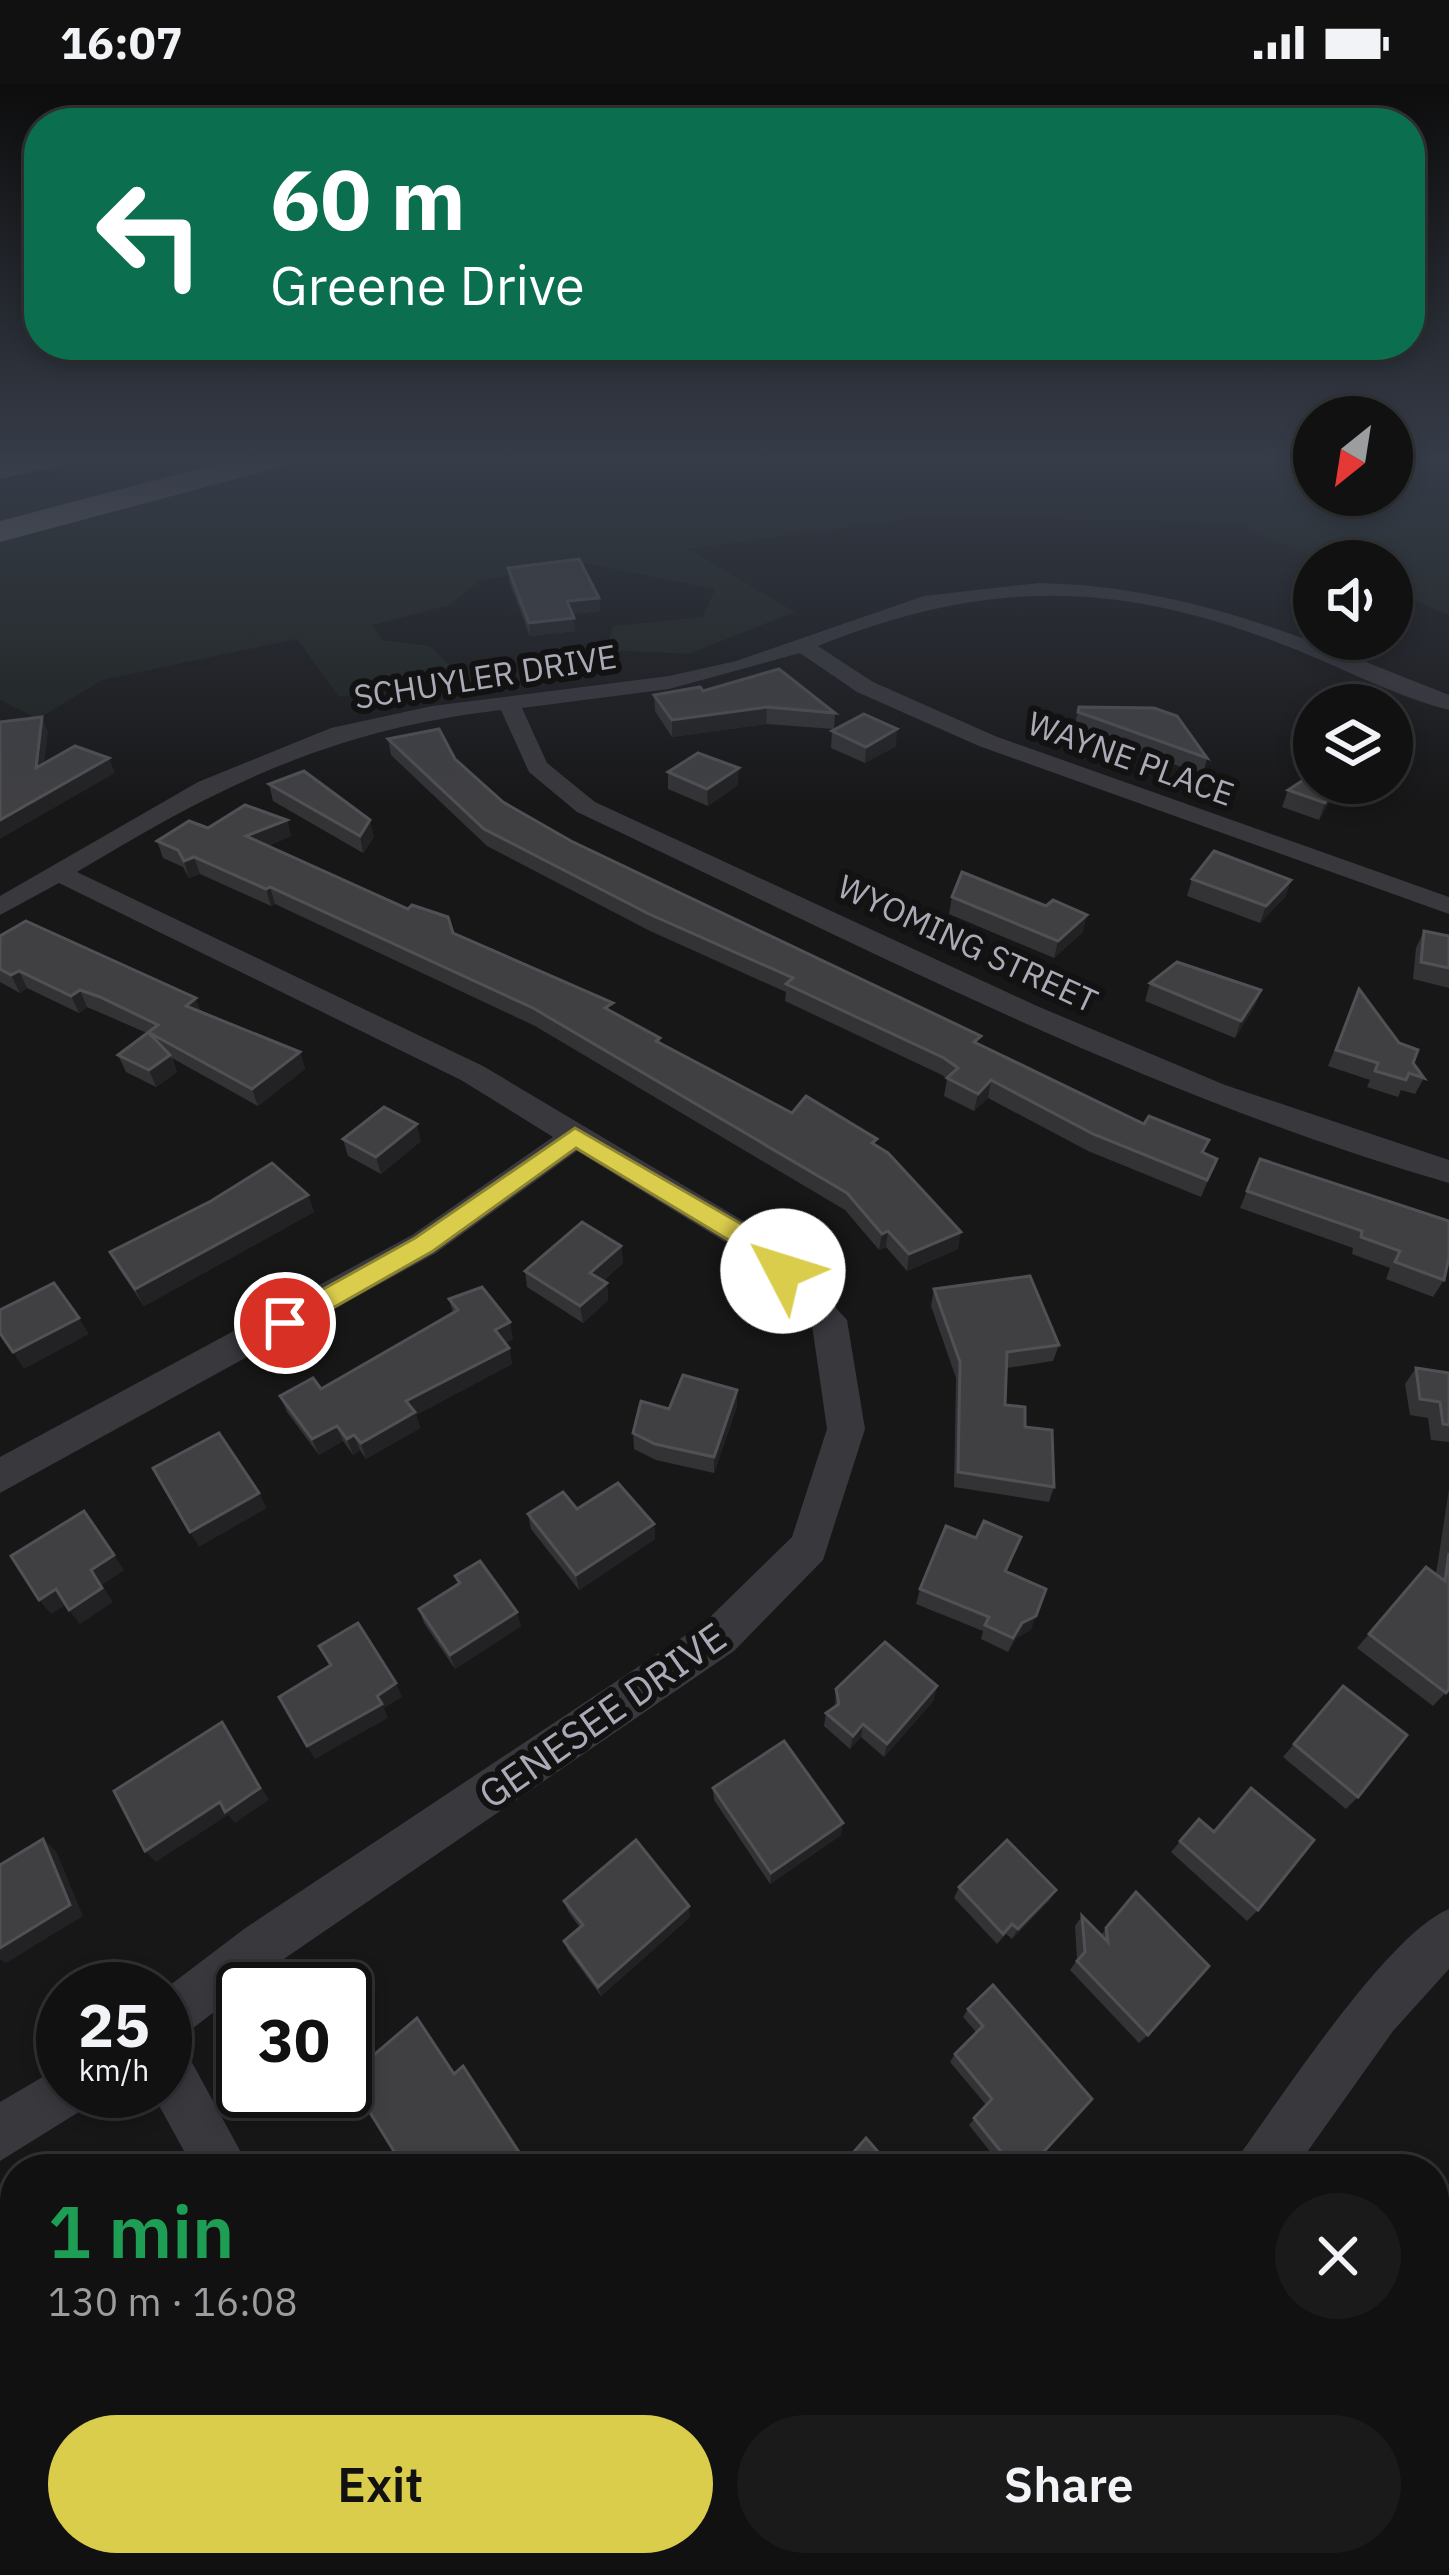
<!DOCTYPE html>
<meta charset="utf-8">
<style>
body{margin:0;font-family:"IBM Plex Sans",sans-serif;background:#1a1a1b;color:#f1f3f6;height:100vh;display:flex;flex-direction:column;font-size:45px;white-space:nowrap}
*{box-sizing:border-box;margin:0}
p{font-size:39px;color:#9c9d9f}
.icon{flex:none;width:66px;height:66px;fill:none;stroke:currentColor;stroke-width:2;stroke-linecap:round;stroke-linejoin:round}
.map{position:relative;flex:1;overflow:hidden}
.sheet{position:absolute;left:0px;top:2070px;width:1449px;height:423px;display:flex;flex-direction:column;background:#111112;border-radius:48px 48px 0 0;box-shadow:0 6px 18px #0003,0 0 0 3px #303132}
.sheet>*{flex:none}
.guide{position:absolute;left:24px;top:24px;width:1401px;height:252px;border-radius:48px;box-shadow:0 6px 18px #0003,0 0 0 3px #303132;background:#0b6e4f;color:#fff;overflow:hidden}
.needle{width:78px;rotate:210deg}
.fabs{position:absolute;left:1293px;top:312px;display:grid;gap:24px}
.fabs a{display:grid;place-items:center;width:120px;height:120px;border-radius:50%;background:#111112;box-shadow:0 6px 18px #0003,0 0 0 3px #303132;font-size:60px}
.speed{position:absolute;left:36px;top:1878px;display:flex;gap:24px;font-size:60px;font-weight:700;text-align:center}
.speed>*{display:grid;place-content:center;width:156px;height:156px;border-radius:50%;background:#111112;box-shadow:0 6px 18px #0003,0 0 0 3px #303132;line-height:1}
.speed small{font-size:30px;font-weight:400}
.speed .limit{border:6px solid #111;border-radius:18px;background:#fff;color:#111}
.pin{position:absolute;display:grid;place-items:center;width:102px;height:102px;color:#fff;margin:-51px;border:6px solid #fff;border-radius:50%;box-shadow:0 3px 12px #0007}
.me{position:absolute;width:132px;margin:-66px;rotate:310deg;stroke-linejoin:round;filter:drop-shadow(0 0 9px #0008)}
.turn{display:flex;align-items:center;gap:42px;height:252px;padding:0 48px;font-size:54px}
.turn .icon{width:156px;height:156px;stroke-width:2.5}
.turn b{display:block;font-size:84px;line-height:102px}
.round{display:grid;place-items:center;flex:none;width:126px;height:126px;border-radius:63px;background:#1a1a1b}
.headline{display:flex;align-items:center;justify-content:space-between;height:204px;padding:0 48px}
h1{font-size:72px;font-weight:600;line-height:90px;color:#1e9e55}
.action{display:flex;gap:24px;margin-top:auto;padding:24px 48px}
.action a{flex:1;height:138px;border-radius:72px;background:#dbcd4c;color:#111;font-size:48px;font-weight:600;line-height:138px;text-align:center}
.action a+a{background:#1a1a1b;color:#f1f3f6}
.status{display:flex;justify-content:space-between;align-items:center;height:84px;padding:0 60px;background:#111112;direction:ltr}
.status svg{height:33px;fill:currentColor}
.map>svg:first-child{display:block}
</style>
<div class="status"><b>16:07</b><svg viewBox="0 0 49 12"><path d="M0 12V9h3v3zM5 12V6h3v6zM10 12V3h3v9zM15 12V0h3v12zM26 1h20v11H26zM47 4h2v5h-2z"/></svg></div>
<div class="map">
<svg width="1449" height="2491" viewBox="0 0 1449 2491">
<rect width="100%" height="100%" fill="#171718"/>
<g fill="#1d231f">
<polygon points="156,371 271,371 0,444 0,410"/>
<polygon points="315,371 1314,371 1314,411 1392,411 1392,371 1449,387 1449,531 1392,507 1392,477 1323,477 1233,438 921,433 688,465 795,528 689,570 607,566 613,542 703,533 715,505 590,480 480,496 449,521 373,541 382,556 430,562 463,594 339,613 297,555 102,596 38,635 0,616 0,454 203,397"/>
</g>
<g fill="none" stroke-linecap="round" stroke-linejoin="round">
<g fill="#39383d" fill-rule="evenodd">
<path d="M1039 499C1186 501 1315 558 1449 611V626C1391 611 1335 580 1279 559 1112 495 983 496 818 562L873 598 995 652 1449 813V830L979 662 857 608 800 569 669 605 522 624 547 679 595 718 1037 922 1225 1001 1449 1076V1099C1146 1011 862 862 577 728L529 688 501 626C331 646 221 701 77 788L483 982 772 1154 847 1236 865 1345 823 1476 734 1567 278 1879 175 1958 183 1962 250 2085H194L151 2007H165V1905L244 1845 704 1539 792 1453 827 1345 812 1241 748 1172 577 1067 436 1169 0 1409V1373L412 1151 553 1053 461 996 59 799 0 831V812L198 698 331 644 432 622 669 592 736 577 924 512Z"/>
<path d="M1449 1825V1885L1393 1947 1295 2085H1235L1243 2066C1285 2008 1389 1849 1449 1825Z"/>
<polygon points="63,1981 63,2007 89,2007 82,2026 0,2077 0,2018"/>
<polygon points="1434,2212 1449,2219 1449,2286 1434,2280"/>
<polygon points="409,2478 473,2478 478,2491 414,2491"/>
<polygon points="903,2478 971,2478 966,2491 898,2491"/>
</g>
<g fill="#65656d" fill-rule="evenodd">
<polygon points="19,371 80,371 75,378 0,395 0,375"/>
<polygon points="251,371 304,371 299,378 0,458 0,437"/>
</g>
</g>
<g fill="#333336">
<polygon points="508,484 599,514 600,527 572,530 575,547 530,552 509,497"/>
<polygon points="703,607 835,629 834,645 766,640 672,653 655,627 654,611"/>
<polygon points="1079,623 1207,674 1203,691 1074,644"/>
<polygon points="832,647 896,662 865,679 831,664"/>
<polygon points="388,655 455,675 503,718 571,757 979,960 1144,1040 1209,1056 1204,1069 1217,1075 1201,1113 1088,1067 988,1014 974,1027 944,1012 947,995 942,991 785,917 786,908 650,847 487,762 391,671"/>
<polygon points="668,688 738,701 708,722 668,705"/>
<polygon points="1314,699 1340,699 1319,736 1282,723 1288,706"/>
<polygon points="269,700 374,753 363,769 273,717"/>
<polygon points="287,736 291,752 268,762 453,849 613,928 660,954 660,959 792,1029 876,1062 958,1165 907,1187 886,1163 879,1166 845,1126 535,942 275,820 271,822 200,790 189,794 183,783 163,774 157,757 208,744"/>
<polygon points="1192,795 1291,796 1285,813 1260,839 1187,812"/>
<polygon points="952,813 1083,848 1054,874 949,830"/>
<polygon points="1424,847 1449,852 1449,904 1413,895 1416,864"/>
<polygon points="0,852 201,928 300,968 305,985 258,1022 172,974 177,988 156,1003 126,988 118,971 147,949 87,923 79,929 27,904 20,909 0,898"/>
<polygon points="1150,899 1261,906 1254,923 1235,954 1145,917"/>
<polygon points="1352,922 1413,979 1424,994 1415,1010 1401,1006 1398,1013 1367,1003 1370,996 1328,982"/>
<polygon points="343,1055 421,1057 381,1090 348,1072"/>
<polygon points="1260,1075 1444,1196 1433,1213 1386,1195 1390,1184 1352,1170 1353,1164 1240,1124"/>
<polygon points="308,1111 314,1128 144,1222 119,1185 110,1168"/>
<polygon points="621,1162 623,1179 603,1197 607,1199 608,1216 583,1239 527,1203 525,1187"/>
<polygon points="934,1205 1059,1261 1053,1277 1007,1284 1005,1321 1025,1343 1054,1403 1049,1418 954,1403 956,1294 931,1222"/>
<polygon points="449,1215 513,1255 505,1259 509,1264 512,1280 416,1331 420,1344 366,1375 360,1366 353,1371 343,1357 319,1371 287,1328 280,1312 321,1305 453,1229"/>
<polygon points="1416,1284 1449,1289 1449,1358 1431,1356 1428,1334 1410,1331 1405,1300"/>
<polygon points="737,1322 714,1389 656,1376 634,1365 633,1349 669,1325"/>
<polygon points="1449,1405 1449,1605 1433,1622 1357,1564 1426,1483 1436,1490"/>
<polygon points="577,1425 654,1440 655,1455 579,1506 531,1445 528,1430"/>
<polygon points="1021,1453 1007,1488 1031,1546 1016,1554 1008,1568 981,1555 983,1547 916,1520 920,1505 976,1454"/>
<polygon points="455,1492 521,1542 455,1585 424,1539 419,1525 458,1501"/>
<polygon points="1343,1602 1358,1713 1346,1725 1283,1673"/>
<polygon points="836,1605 934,1616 884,1673 861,1653 850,1665 824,1642 826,1629 835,1623"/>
<polygon points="713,1704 841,1751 770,1800 714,1716"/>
<polygon points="1199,1735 1258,1826 1247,1837 1171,1768"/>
<polygon points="959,1803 1050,1816 1012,1855 1006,1850 997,1860 954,1814"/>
<polygon points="1136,1808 1148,1951 1139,1959 1070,1886 1077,1876 1075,1842 1082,1832 1101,1851"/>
<polygon points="564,1817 690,1833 601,1912 568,1867 564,1857 580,1844 568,1827"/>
<polygon points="993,1901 1028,2085 1004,2085 969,2041 986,2021 950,1978 955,1970 976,1948 963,1933 968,1925"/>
<polygon points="1257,2478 1425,2478 1419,2491 1256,2491 1252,2486"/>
</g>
<g fill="#222224">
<polygon points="599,514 600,527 568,530 567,517"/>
<polygon points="574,534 575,547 530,552 529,539"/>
<polygon points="767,623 766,640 672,653 672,636"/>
<polygon points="42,633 48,648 42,699 36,684"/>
<polygon points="897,645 896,662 865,679 866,663"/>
<polygon points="109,674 115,689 0,755 0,736"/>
<polygon points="739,684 738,701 708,722 707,705"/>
<polygon points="1336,699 1340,699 1319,736 1325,719"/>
<polygon points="287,736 291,752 251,769 246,752"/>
<polygon points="370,736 374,753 363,769 360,752"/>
<polygon points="194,773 200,790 189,794 184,777"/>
<polygon points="1291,796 1285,813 1260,839 1266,822"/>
<polygon points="270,803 275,820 271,822 266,805"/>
<polygon points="1087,831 1083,848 1054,874 1058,857"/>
<polygon points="19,887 27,904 20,909 11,891"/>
<polygon points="80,906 87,923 79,929 71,912"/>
<polygon points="1261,906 1254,923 1235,954 1241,937"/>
<polygon points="196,914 202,931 186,922"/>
<polygon points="300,968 305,985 258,1022 252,1005"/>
<polygon points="170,971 177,988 156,1003 149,986"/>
<polygon points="991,996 988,1014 974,1027 978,1010"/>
<polygon points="417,1040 421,1057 381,1090 376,1073"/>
<polygon points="308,1111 314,1128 144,1222 135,1205"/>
<polygon points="888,1147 886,1163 879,1166 882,1150"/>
<polygon points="961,1148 958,1165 907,1187 909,1170"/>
<polygon points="621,1162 623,1179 592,1206 590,1189"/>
<polygon points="607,1199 608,1216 583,1239 580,1222"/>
<polygon points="79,1234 89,1250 24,1285 13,1268"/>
<polygon points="510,1238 513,1255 498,1263 495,1246"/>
<polygon points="509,1264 512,1280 416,1331 420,1344 366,1375 361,1359 406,1317"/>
<polygon points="737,1306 737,1322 714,1389 714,1373"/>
<polygon points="337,1342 343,1357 319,1371 312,1355"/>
<polygon points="354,1351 360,1366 353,1371 347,1355"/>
<polygon points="259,1409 267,1424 199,1463 190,1448"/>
<polygon points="654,1440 655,1455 579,1506 576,1491"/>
<polygon points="114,1471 124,1486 102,1501 113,1518 80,1540 69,1526 91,1486"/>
<polygon points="56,1505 67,1520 51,1530 39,1516"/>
<polygon points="517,1528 521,1542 455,1585 450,1571"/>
<polygon points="1036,1532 1031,1546 1016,1554 1008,1568 1022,1539"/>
<polygon points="396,1599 402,1613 384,1624 388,1634 315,1675 307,1662"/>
<polygon points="937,1602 934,1616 884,1673 887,1660"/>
<polygon points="222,1638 269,1716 235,1739 228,1731 156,1778 145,1767"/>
<polygon points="863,1640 861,1653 850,1665 853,1652"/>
<polygon points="843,1739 841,1751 770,1800 771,1789"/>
<polygon points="43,1755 56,1767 83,1832 6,1879 0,1875 0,1864"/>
<polygon points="1056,1806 1050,1816 1012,1855 1018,1845"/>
<polygon points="689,1822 690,1833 601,1912 598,1903"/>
<polygon points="15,2360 15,2374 6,2382 0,2382 0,2372"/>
<polygon points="171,2482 175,2491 159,2491 157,2486"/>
</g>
<g fill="#404043" stroke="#505155" stroke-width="3">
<polygon points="579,475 599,514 567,517 574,534 529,539 508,484"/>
<polygon points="779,585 835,629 767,623 672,636 654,611 700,603 703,607"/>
<polygon points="1079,623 1154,624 1177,632 1207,674 1078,628"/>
<polygon points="864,630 897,645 866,663 832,647"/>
<polygon points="42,633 36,684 75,662 109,674 0,736 0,638"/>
<polygon points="439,645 455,675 503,718 571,757 981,952 974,958 1144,1040 1149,1032 1209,1056 1202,1068 1217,1075 1207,1096 1093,1050 991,996 978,1010 947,994 958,984 944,974 786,900 793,894 649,830 484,745 388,655"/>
<polygon points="698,669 739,684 707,705 668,688"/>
<polygon points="304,687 370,736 360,752 269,700"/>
<polygon points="1314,689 1314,699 1336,699 1325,719 1288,706"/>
<polygon points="245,721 287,736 246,752 408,825 412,821 448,833 453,849 613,919 605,924 660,954 656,957 792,1029 806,1012 877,1055 872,1059 888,1069 961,1148 909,1170 888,1147 882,1150 847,1109 533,924 270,803 266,805 194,773 184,777 178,766 157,757 189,737 208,744"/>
<polygon points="1214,767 1291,796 1266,822 1192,795"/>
<polygon points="962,788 1046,822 1053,816 1087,831 1058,857 952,813"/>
<polygon points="26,837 196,914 186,922 300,968 252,1005 148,948 170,971 149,986 118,971 158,941 100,913 80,906 71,912 19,887 11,891 0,885 0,852"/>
<polygon points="1424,847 1449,852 1449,884 1421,878"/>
<polygon points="1177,878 1261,906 1241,937 1150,899"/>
<polygon points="1359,905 1399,959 1418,966 1413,979 1424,994 1409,989 1406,996 1375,987 1378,979 1336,966"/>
<polygon points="384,1023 417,1040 376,1073 343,1055"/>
<polygon points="1260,1075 1449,1137 1449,1173 1444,1196 1395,1178 1400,1167 1361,1153 1362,1147 1247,1107"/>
<polygon points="272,1079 308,1111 135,1205 110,1168 211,1117"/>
<polygon points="582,1138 621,1162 590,1189 607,1199 580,1222 525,1187"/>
<polygon points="1030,1192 1059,1261 1007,1268 1005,1321 1025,1323 1025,1343 1052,1346 1054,1403 958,1388 960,1278 934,1205"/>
<polygon points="54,1199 79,1234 13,1268 0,1249 0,1226"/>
<polygon points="482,1203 510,1238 495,1246 509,1264 406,1317 415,1328 361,1359 354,1351 347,1355 337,1342 312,1355 280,1312 313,1294 321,1305 458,1226 449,1215"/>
<polygon points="1416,1284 1449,1289 1449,1341 1443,1340 1440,1318 1420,1315"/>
<polygon points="683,1291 737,1306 714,1373 655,1360 633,1349 641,1317 669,1325"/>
<polygon points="219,1349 259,1409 190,1448 153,1384"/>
<polygon points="618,1399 654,1440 576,1491 528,1430 563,1408 577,1425"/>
<polygon points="84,1427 114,1471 91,1486 102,1504 69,1526 56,1505 39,1516 11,1472"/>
<polygon points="984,1437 1021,1453 1005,1487 1046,1505 1036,1532 1022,1539 1013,1554 985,1541 989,1533 920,1505 946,1442 976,1454"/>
<polygon points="1449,1469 1449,1605 1446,1609 1369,1550 1426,1483 1445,1497"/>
<polygon points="480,1477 517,1528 450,1571 419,1525 460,1499 455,1492"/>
<polygon points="358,1539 396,1599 377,1612 382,1620 307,1662 279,1613 331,1581 319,1562"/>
<polygon points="885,1558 937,1602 887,1660 863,1640 853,1652 826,1629 839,1620 836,1605"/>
<polygon points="1343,1602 1407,1651 1358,1713 1294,1660"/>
<polygon points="222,1638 260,1704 225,1728 220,1718 145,1767 114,1707"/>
<polygon points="784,1657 843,1739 771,1789 713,1704"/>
<polygon points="1251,1704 1314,1756 1258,1826 1180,1757 1199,1735 1214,1748"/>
<polygon points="43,1755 70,1821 0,1864 0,1781"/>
<polygon points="636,1756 689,1822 598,1903 564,1857 583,1841 564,1817"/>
<polygon points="1007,1756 1056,1806 1018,1845 1012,1840 1003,1850 959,1803"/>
<polygon points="1136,1808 1209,1882 1148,1951 1077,1877 1085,1868 1082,1832 1108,1858 1106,1844"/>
<polygon points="993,1901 1092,2015 1028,2085 1015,2085 974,2034 992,2015 955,1970 983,1942 968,1925"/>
<polygon points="417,1934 454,1990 463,1982 530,2085 405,2085 348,1993"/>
<polygon points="866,2054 893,2085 839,2085"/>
<polygon points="15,2232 15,2360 0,2372 0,2243"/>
<polygon points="657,2478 679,2478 668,2491 665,2491"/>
<polygon points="1273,2478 1425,2478 1419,2491 1267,2491"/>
</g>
<linearGradient id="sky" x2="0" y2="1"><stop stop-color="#0d0d0d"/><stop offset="0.52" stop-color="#363c48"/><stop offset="1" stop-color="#363c48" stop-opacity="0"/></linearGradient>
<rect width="1449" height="720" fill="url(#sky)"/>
<polygon fill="#dbcd4c" stroke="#8e8531" stroke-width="3" points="575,1044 769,1156 796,1187 792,1194 774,1194 750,1169 576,1064 433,1167 294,1246 275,1246 271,1239 275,1232 415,1154"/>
<g text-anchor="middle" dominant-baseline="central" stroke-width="12" stroke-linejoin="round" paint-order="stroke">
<g font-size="33" fill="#aaabb6" stroke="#121213">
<text transform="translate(485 592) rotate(-9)">SCHUYLER DRIVE</text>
<text transform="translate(1131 674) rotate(20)">WAYNE PLACE</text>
<text transform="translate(968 859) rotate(25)">WYOMING STREET</text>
</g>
<g font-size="39" fill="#aaabb6" stroke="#121213">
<text transform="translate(602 1631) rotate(-35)">GENESEE DRIVE</text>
</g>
</g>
</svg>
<div class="fabs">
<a><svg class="needle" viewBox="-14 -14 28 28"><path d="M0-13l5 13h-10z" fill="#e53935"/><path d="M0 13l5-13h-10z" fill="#9c9d9f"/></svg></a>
<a><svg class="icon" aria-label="sound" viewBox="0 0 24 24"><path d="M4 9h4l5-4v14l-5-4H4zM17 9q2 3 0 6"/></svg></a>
<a><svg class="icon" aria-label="layers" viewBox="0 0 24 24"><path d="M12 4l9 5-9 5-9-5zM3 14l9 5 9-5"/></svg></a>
</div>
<div class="speed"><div>25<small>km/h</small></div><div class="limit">30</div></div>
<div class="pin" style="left:285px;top:1239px;background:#d93025"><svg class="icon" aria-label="arrive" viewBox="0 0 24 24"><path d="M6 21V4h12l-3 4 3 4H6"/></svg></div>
<svg class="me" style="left:783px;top:1187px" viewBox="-20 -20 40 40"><circle r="19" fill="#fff"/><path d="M0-13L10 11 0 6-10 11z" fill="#dbcd4c"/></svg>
<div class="guide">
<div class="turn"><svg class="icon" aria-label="left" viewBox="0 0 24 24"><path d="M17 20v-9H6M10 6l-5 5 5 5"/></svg><div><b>60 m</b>Greene Drive</div></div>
</div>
<section class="sheet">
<div class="headline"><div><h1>1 min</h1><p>130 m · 16:08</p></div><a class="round"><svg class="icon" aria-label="close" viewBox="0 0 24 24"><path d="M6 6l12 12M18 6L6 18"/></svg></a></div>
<div class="action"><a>Exit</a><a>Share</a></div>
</section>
</div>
